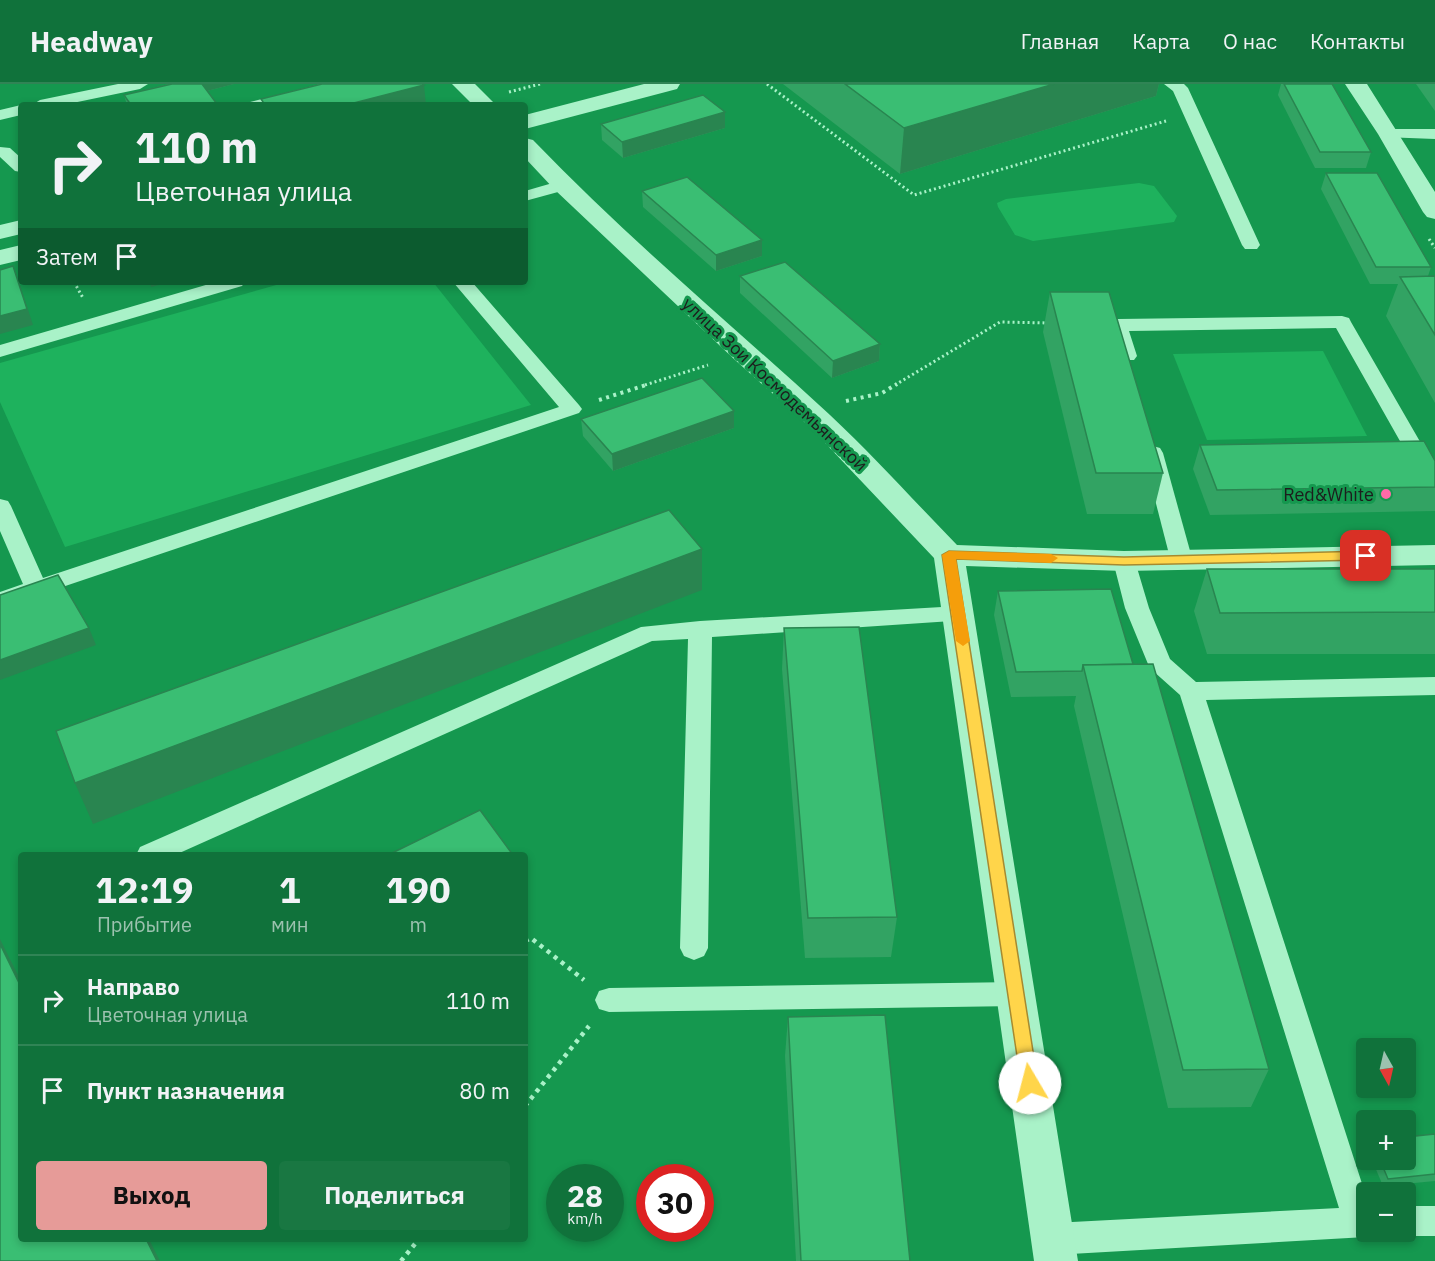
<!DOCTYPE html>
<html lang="ru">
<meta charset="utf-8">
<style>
body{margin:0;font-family:"IBM Plex Sans",sans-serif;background:#197742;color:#f1f3f6;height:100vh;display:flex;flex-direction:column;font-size:22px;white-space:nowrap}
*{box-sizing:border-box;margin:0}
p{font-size:20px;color:#9cc2af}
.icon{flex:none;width:33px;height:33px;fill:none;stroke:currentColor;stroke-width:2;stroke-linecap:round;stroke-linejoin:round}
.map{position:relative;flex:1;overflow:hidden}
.sheet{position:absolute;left:18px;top:768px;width:510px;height:390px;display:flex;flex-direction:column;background:#10723b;border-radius:6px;box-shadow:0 3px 9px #0003}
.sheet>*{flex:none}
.banner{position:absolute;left:18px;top:18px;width:510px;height:183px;border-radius:6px;box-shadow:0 3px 9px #0003;background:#10723b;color:#f1f3f6;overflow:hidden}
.needle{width:39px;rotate:172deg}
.buttons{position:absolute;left:1356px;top:954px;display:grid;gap:12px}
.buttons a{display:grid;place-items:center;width:60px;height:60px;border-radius:6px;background:#10723b;box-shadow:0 3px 9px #0003;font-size:30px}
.speed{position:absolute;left:546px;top:1080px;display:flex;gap:12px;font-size:30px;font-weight:700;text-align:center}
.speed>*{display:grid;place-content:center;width:78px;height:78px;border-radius:50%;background:#10723b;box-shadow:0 3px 9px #0003;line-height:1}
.speed small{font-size:15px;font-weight:400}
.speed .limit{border:9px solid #d22;background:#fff;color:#111}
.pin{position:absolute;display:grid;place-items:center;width:51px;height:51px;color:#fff;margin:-26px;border-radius:12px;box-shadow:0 3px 9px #0006}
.me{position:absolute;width:66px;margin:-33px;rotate:352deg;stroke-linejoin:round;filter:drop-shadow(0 0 4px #0008)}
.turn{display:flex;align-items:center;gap:21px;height:126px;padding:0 18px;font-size:27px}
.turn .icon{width:78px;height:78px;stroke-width:2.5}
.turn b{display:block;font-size:42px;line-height:51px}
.then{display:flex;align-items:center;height:57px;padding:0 18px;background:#0003;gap:12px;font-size:22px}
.eta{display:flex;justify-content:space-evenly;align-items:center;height:102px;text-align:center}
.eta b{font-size:36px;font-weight:700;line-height:42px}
.button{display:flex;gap:12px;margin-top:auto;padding:12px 18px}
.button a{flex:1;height:69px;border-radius:6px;background:#e69b98;color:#111;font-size:24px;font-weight:700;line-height:69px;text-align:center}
.button a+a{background:#197742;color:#f1f3f6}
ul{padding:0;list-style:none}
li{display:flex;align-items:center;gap:18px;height:90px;padding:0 18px;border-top:2px solid #308455}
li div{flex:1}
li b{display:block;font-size:22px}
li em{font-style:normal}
header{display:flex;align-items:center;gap:36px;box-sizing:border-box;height:84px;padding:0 30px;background:#10723b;border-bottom:2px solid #308455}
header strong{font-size:28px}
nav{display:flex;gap:33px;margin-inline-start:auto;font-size:21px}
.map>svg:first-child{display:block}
</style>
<header>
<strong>Headway</strong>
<nav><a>Главная</a><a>Карта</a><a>О нас</a><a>Контакты</a></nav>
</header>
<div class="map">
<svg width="1435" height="1177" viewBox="0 0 1435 1177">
<rect width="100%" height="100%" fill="#15984f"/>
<g fill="#1eb25d">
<polygon points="1139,99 1154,102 1177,132 1174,138 1033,157 1015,151 998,123 997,119 1006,115"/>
<polygon points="287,198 433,198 531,321 65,463 0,318 0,279"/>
<polygon points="1323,267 1367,352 1207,356 1173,270"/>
</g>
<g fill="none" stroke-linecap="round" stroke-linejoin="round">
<g stroke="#a9f2c8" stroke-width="3" stroke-dasharray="2 3" stroke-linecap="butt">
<polyline points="767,0 914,111 1166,37"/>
<polyline points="509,8 540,0"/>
<polyline points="1429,155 1435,164"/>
<polyline points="74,198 83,214"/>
<polyline points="645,301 708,281"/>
<polyline points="895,301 1000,238 1049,239"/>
</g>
<g stroke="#a9f2c8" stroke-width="4" stroke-dasharray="3 4.5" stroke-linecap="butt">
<polyline points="599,316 649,300"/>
<polyline points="846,317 882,309 897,300"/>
</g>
<g stroke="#a9f2c8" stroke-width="4.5" stroke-dasharray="4 5" stroke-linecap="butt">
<polyline points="525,857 531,854 584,896"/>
<polyline points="525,1022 589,942"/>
<polyline points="401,1177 419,1155"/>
</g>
<g fill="#a9f2c8" fill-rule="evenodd">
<polygon points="118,0 148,0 140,5 63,21 32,21 40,16"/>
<polygon points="321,0 348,0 345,3 275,21 248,21 250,18"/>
<polygon points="1164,0 1184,0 1188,4 1260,161 1257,165 1245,165 1242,161 1173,7"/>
<polygon points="21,21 21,31 0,36 0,26"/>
<polygon points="1389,45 1435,45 1435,55 1383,53 1381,50 1383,47"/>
<polygon points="0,63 10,64 21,74 21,88 15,87 0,73"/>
<polygon points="563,96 569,97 571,101 569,105 525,117 525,107"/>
<polygon points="216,198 245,198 242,202 0,273 0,261"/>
<polygon points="453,198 472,198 579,321 582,325 579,329 0,524 0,508 23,500 0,447 0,415 8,417 11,422 43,494 559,323"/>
<polygon points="1342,232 1349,234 1351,238 1426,368 1423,373 1416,374 1409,373 1336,244 1129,247 1137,272 1134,276 1120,276 1117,272 1109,241 1111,237 1118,235"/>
<polygon points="1153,362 1160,364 1163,369 1192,474 1189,479 1181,481 1173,479 1170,474 1143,369 1146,364"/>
<polygon points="1124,469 1132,472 1135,477 1149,524 1170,575 1196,598 1435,593 1435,611 1206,616 1366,1112 1366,1148 1378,1148 1366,1153 1053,1171 1042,1166 1037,1155 1042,1144 1053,1139 1339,1124 1180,611 1152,586 1148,580 1125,524 1113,477 1116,472"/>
<polygon points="959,522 967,524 971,530 967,536 712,553 708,864 704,872 694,876 684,872 680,864 688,555 652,557 175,771 136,771 140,763 641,543 700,537"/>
<polygon points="1017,898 1027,901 1031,910 1027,919 1017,922 609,928 599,925 595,916 599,907 609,904"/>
<polygon points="1406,1122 1435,1122 1435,1152 1406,1152 1395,1148 1406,1148"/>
</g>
<g fill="#a9f2c8" fill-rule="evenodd">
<polygon points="452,0 475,0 496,21 473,21"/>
<polygon points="1345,0 1367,0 1435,108 1435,135 1427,133 1423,128 1378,50"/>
<path d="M525 54 533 56C627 154 731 240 830 331 874 372 915 418 957 461L1124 467 1435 461V481L1124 487 966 482 1078 1177H1034L934 474 811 344 734 275 555 106 525 74Z"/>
</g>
<g fill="#a9f2c8" fill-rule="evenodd">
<polygon points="644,0 680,0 677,5 525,45 525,31"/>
<polygon points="21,136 21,150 0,155 0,141"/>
<polygon points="21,161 21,176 0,181 0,166"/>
</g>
</g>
<g fill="#32a363">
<polygon points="169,0 234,0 207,7 217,21 127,21 124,11"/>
<polygon points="783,0 1159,0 1156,12 900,90"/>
<polygon points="1281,0 1332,0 1371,68 1366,84 1315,84 1278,11"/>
<polygon points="1416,0 1435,0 1435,27"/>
<polygon points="601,40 725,44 623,74 602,56"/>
<polygon points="1326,89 1431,183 1428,192 1435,192 1435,319 1386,232 1398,200 1370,200 1321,105"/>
<polygon points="642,107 762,172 716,187 643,123"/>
<polygon points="740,192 880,260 879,277 832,294 740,209"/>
<polygon points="1050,208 1163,389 1153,430 1087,430 1043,248"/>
<polygon points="581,335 734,344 613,387 583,352"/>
<polygon points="1200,361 1435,377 1435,427 1210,431 1193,385"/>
<polygon points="1207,485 1435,485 1435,570 1207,570 1194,527"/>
<polygon points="998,507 1133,580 1269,985 1251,1023 1168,1024 1074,622 1076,612 1011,613 994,531"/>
<polygon points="784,544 897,833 891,873 805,874 782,585"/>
<polygon points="788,933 910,1177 796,1177 785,972"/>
<polygon points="1435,1050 1435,1097 1383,1102 1372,1076 1406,1076"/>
</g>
<g fill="#298550">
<polygon points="203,0 234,0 180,14"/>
<polygon points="1054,0 1159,0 1156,12 900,90 904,44"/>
<polygon points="424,1 426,21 346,21"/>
<polygon points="725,28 725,44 623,74 622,58"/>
<polygon points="762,156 762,172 716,187 716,171"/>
<polygon points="19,198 33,241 0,250 0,232"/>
<polygon points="150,198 170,198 151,203"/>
<polygon points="880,260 879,277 832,294 833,277"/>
<polygon points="734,327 734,344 613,387 612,370"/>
<polygon points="702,465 702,506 93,740 75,699"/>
<polygon points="89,544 96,561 0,596 0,576"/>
<polygon points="525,795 527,809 525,810"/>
<polygon points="0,855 21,897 21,903 0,860"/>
<polygon points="146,1155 149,1155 160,1177 157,1177"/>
</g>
<g fill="#3abe73" stroke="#298550" stroke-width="1.5">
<polygon points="172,0 202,0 217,20 131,21 124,11"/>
<polygon points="322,0 422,0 424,1 346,21 265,21 261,15"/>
<polygon points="845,0 1054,0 904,44"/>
<polygon points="1284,0 1332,0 1371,68 1320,68"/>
<polygon points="703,11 725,28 622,58 601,40"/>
<polygon points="1326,89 1377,89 1431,183 1376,183"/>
<polygon points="687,93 762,156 716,171 642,107"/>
<polygon points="785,178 880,260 833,277 740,192"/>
<polygon points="13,182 27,225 0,232 0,186"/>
<polygon points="1435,192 1435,251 1400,193"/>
<polygon points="1050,208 1109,208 1163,389 1096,389"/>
<polygon points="702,294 734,327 612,370 581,335"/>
<polygon points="1424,357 1435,377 1435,403 1217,406 1200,361"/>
<polygon points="669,426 702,465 75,699 56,647"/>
<polygon points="1207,485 1435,485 1435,528 1220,529"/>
<polygon points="58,491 89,544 0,576 0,511"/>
<polygon points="1111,505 1133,580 1083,581 1082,587 1016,588 998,507"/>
<polygon points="859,543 897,833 808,834 784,544"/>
<polygon points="1153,580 1269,985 1183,986 1083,581"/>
<polygon points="480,726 513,771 388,771"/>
<polygon points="0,860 21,903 21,1155 146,1155 157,1177 0,1177"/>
<polygon points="885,931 910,1177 801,1177 788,933"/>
<polygon points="1435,1050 1435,1090 1388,1095 1380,1076 1406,1076 1406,1053"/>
</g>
<polygon fill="#ffd54a" stroke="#a68a30" stroke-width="1.5" points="949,467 1124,473 1366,467 1372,472 1366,476 1124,481 956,475 1038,999 1036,1005 1030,1007 1024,1005 1021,999 942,471"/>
<polygon fill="#f59e0b" points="949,467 1051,470 1058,474 1051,479 956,475 970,557 963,562 956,557 942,471"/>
<circle fill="#ff6aa8" stroke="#15984f" stroke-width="2" cx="1386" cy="410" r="6"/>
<g text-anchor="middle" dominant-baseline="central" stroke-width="6" stroke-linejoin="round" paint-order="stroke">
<g font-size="18" fill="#1d1d1d" stroke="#15984f">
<text transform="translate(775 300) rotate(43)">улица Зои Космодемьянской</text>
</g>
<g font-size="18" fill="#1d1d1d" stroke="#15984f" text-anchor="end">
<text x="1374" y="410">Red&amp;White</text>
</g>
</g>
</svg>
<div class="buttons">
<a><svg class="needle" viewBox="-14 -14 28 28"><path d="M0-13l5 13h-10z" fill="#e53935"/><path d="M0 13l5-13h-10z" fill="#9cc2af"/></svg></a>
<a>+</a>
<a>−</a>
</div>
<div class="speed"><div>28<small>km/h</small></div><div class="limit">30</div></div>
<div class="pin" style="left:1366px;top:472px;background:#d93025"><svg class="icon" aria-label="arrive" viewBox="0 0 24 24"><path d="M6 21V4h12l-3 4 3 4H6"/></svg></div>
<svg class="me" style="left:1030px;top:999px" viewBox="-20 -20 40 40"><circle r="19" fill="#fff"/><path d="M0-13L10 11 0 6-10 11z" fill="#ffd54a"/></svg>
<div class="banner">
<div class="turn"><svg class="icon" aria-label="right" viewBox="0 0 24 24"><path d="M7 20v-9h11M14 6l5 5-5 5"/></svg><div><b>110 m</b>Цветочная улица</div></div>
<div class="then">Затем<svg class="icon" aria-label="arrive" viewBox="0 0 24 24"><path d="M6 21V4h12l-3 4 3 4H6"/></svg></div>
</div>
<section class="sheet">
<div class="eta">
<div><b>12:19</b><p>Прибытие</p></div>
<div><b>1</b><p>мин</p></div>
<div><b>190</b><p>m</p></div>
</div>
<ul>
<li><svg class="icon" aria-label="right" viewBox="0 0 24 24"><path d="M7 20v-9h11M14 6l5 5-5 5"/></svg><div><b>Направо</b><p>Цветочная улица</p></div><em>110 m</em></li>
<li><svg class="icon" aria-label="arrive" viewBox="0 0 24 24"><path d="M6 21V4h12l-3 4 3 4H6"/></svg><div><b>Пункт назначения</b></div><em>80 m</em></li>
</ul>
<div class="button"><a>Выход</a><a>Поделиться</a></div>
</section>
</div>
